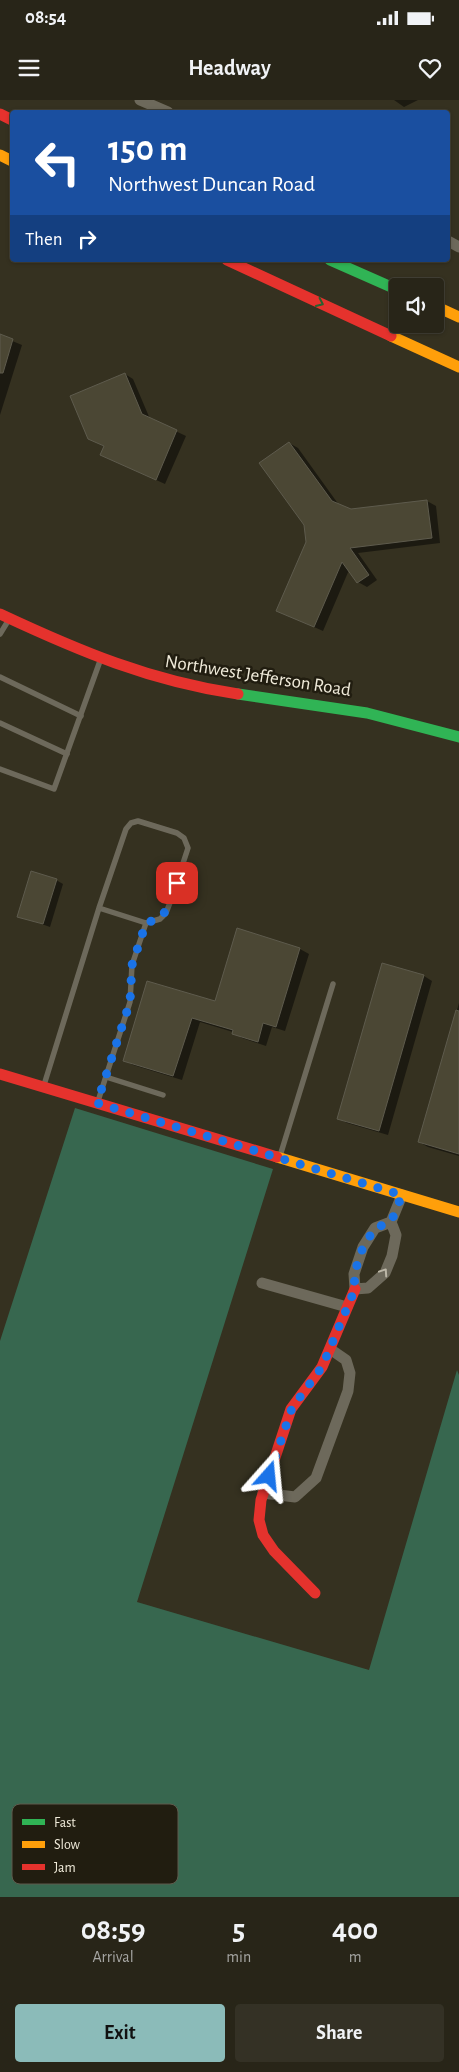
<!DOCTYPE html>
<style>
body{margin:0;font-family:"Alegreya Sans",sans-serif;background:#343125;color:#f1f3f6;height:100vh;display:flex;flex-direction:column;font-size:19px;white-space:nowrap}
*{box-sizing:border-box;margin:0}
p{font-size:16px;color:#a5a5a2}
.icon{flex:none;width:28px;height:28px;fill:none;stroke:currentColor;stroke-width:2;stroke-linecap:round;stroke-linejoin:round}
.map{position:relative;height:1797px;overflow:hidden}
.panel{display:flex;flex-direction:column;background:#282518;flex:1}
.panel>*{flex:none}
.banner{position:absolute;left:10px;top:10px;width:440px;height:152px;border-radius:5px;box-shadow:0 1px 4px #0004,0 0 0 1px #444237;background:#1a4fa0;color:#fff;overflow:hidden}
.buttons{position:absolute;left:389px;top:178px;display:grid;gap:10px}
.buttons a{display:grid;place-items:center;width:55px;height:55px;border-radius:5px;background:#282518;box-shadow:0 1px 4px #0004,0 0 0 1px #444237;font-size:25px}
.pin{position:absolute;display:grid;place-items:center;width:42px;height:42px;color:#fff;margin:-21px;border-radius:10px;box-shadow:0 2px 8px #0006}
.me{position:absolute;width:55px;margin:-28px;rotate:18deg;stroke-linejoin:round;filter:drop-shadow(0 0 4px #0008)}
.turn{display:flex;align-items:center;gap:18px;height:105px;padding:0 15px;font-size:22px}
.turn .icon{width:65px;height:65px;stroke-width:2.5}
.turn b{display:block;font-size:35px;line-height:42px}
.then{display:flex;align-items:center;height:48px;padding:0 15px;background:#0003;gap:10px;font-size:19px}
.eta{display:flex;justify-content:space-evenly;align-items:center;height:85px;text-align:center}
.eta b{font-size:30px;font-weight:700;line-height:35px}
.action{display:flex;gap:10px;margin-top:auto;padding:10px 15px}
.action a{flex:1;height:58px;border-radius:5px;background:#8bbbb9;color:#111;font-size:20px;font-weight:700;line-height:58px;text-align:center}
.action a+a{background:#343125;color:#f1f3f6}
.status{display:flex;justify-content:space-between;align-items:center;height:35px;padding:0 25px;background:#282518;direction:ltr}
.status svg{height:14px;fill:currentColor}
header{display:flex;justify-content:space-between;align-items:center;height:65px;padding:0 15px;background:#282518;font-size:22px;font-weight:700}
.map>svg:first-child{display:block}
</style>
<div class="status"><b>08:54</b><svg viewBox="0 0 49 12"><path d="M0 12V9h3v3zM5 12V6h3v6zM10 12V3h3v9zM15 12V0h3v12zM26 1h20v11H26zM47 4h2v5h-2z"/></svg></div>
<header><svg class="icon" aria-label="menu" viewBox="0 0 24 24"><path d="M4 6h16M4 12h16M4 18h16"/></svg>Headway<svg class="icon" aria-label="heart" viewBox="0 0 24 24"><path d="M12 20l-8-8c-3-5 5-10 8-4 3-6 11-1 8 4z"/></svg></header>
<div class="map">
<svg width="459" height="1797" viewBox="0 0 459 1797">
<rect width="100%" height="100%" fill="#353120"/>
<polygon fill="#37674f" points="75,1008 273,1069 137,1502 369,1570 457,1270 459,1275 459,1797 0,1797 0,1241"/>
<g fill="#0007">
<polygon points="394,0 418,0 404,7"/>
<polygon points="0,236 22,245 0,315"/>
<polygon points="125,274 133,279 150,319 186,336 165,384 101,355 105,347 89,338"/>
<polygon points="289,343 298,348 339,405 351,410 427,401 436,406 440,443 358,453 377,480 367,487 358,482 349,470 323,531 278,511 307,442"/>
<polygon points="56,780 63,784 50,827 19,816"/>
<polygon points="238,830 300,849 309,854 285,931 272,927 266,946 242,938 233,932 200,922 182,980 133,965 124,960 215,903"/>
<polygon points="424,876 432,881 388,1035 347,1023 338,1018"/>
<polygon points="459,903 459,1056 428,1047 419,1042"/>
</g>
<g fill="#4b4734" stroke="#5e5b4d">
<polygon points="0,234 13,239 3,273 0,273"/>
<polygon points="125,273 142,314 177,330 156,380 100,355 104,346 88,339 70,296"/>
<polygon points="289,342 332,401 351,409 427,400 432,438 350,448 369,475 357,483 342,462 314,527 276,511 306,442 304,425 259,363"/>
<polygon points="31,771 57,779 43,824 17,817"/>
<polygon points="237,828 300,848 276,927 263,923 258,942 232,934 233,930 192,918 173,976 123,961 147,881 215,901"/>
<polygon points="382,863 424,875 379,1031 337,1019"/>
<polygon points="456,910 459,911 459,1054 418,1042"/>
</g>
<g fill="none" stroke-linecap="round" stroke-linejoin="round">
<g stroke="#6d695b" stroke-width="5.5">
<polyline points="0,534 8,521"/>
<polyline points="0,577 81,616"/>
<polyline points="0,623 67,654"/>
<polyline points="0,669 54,689 100,561"/>
<polyline points="106,977 163,995"/>
<polyline points="44,985 99,808 126,729 131,723 138,721 177,733 184,738 188,748 171,800 166,813 160,819 146,823 99,808"/>
<polyline points="98,1001 130,902 132,865 146,823"/>
<polyline points="280,1056 333,884"/>
</g>
<g stroke="#6d695b" stroke-width="11">
<polyline points="140,0 168,12"/>
<polyline points="448,141 459,147"/>
<polyline points="391,1122 396,1135 392,1156 385,1173 368,1188 355,1189 354,1174 363,1147 375,1128 391,1122 402,1095"/>
<polyline points="262,1183 347,1207"/>
<polyline points="263,1393 295,1397 316,1378 348,1291 350,1273 346,1260 330,1249"/>
</g>
<g stroke="#30b455" stroke-width="11">
<polyline points="330,160 398,190"/>
<polyline points="238,594 367,613 459,637"/>
</g>
<g stroke="#ff9f0a" stroke-width="11">
<polyline points="0,55 12,61"/>
<polyline points="435,206 459,217"/>
<polyline points="391,236 459,267"/>
<polyline points="277,1057 459,1112"/>
</g>
<g stroke="#e5322d" stroke-width="11">
<polyline points="0,14 12,20"/>
<polyline points="227,160 391,236"/>
<path d="M0 514C79 551 150 581 238 594"/>
<polyline points="0,974 277,1057"/>
<polyline points="315,1493 274,1451 263,1435 259,1420 261,1400 291,1309 322,1267 355,1189"/>
</g>
</g>
<defs><path id="oneway-chevron" d="M-2-3.5L2.5 0L-2 3.5" fill="none" stroke-width="1.6" stroke-linecap="round" stroke-linejoin="round" transform="scale(1.25)"/></defs>
<use stroke="#28612f" href="#oneway-chevron" transform="translate(320 203) rotate(25)"/>
<use stroke="#bcb7a7" href="#oneway-chevron" transform="translate(384 1172) rotate(-56)"/>
<g fill="none" stroke-linecap="round" stroke-linejoin="round">
<path stroke="#1a73e8" stroke-width="9" stroke-dasharray="0 16.2" d="M177 783C170 804 169 816 146 823L132 865 130 902 97 1003 402 1095 391 1122 375 1128 363 1147 354 1174 355 1189 322 1267 292 1308 269 1376"/>
</g>
<g text-anchor="middle" dominant-baseline="central" stroke-width="5" stroke-linejoin="round" paint-order="stroke">
<g font-size="19" fill="#f0ebda" stroke="#211d10">
<text transform="translate(258 576) rotate(9)">Northwest Jefferson Road</text>
</g>
</g>
<rect x="12" y="1704" width="166" height="80" rx="8" fill="#211d10" stroke="#5f5b4d" stroke-width="1"/>
<rect x="22" y="1719" width="23" height="6" fill="#30b455"/>
<rect x="22" y="1741" width="23" height="7" fill="#ff9f0a"/>
<rect x="22" y="1764" width="23" height="6" fill="#e5322d"/>
<g font-size="14" fill="#f0ebda">
<text x="54" y="1727">Fast</text>
<text x="54" y="1749">Slow</text>
<text x="54" y="1772">Jam</text>
</g>
</svg>
<div class="buttons">
<a><svg class="icon" aria-label="sound" viewBox="0 0 24 24"><path d="M4 9h4l5-4v14l-5-4H4zM17 9q2 3 0 6"/></svg></a>
</div>
<div class="pin" style="left:177px;top:783px;background:#d93025"><svg class="icon" aria-label="arrive" viewBox="0 0 24 24"><path d="M6 21V4h12l-3 4 3 4H6"/></svg></div>
<svg class="me" style="left:269px;top:1376px" viewBox="-20 -20 40 40"><path d="M0-17L14 15 0 8-14 15z" fill="#1a73e8" stroke="#fff" stroke-width="4"/></svg>
<div class="banner">
<div class="turn"><svg class="icon" aria-label="left" viewBox="0 0 24 24"><path d="M17 20v-9H6M10 6l-5 5 5 5"/></svg><div><b>150 m</b>Northwest Duncan Road</div></div>
<div class="then">Then<svg class="icon" aria-label="right" viewBox="0 0 24 24"><path d="M7 20v-9h11M14 6l5 5-5 5"/></svg></div>
</div>
</div>
<section class="panel">
<div class="eta">
<div><b>08:59</b><p>Arrival</p></div>
<div><b>5</b><p>min</p></div>
<div><b>400</b><p>m</p></div>
</div>
<div class="action"><a>Exit</a><a>Share</a></div>
</section>
